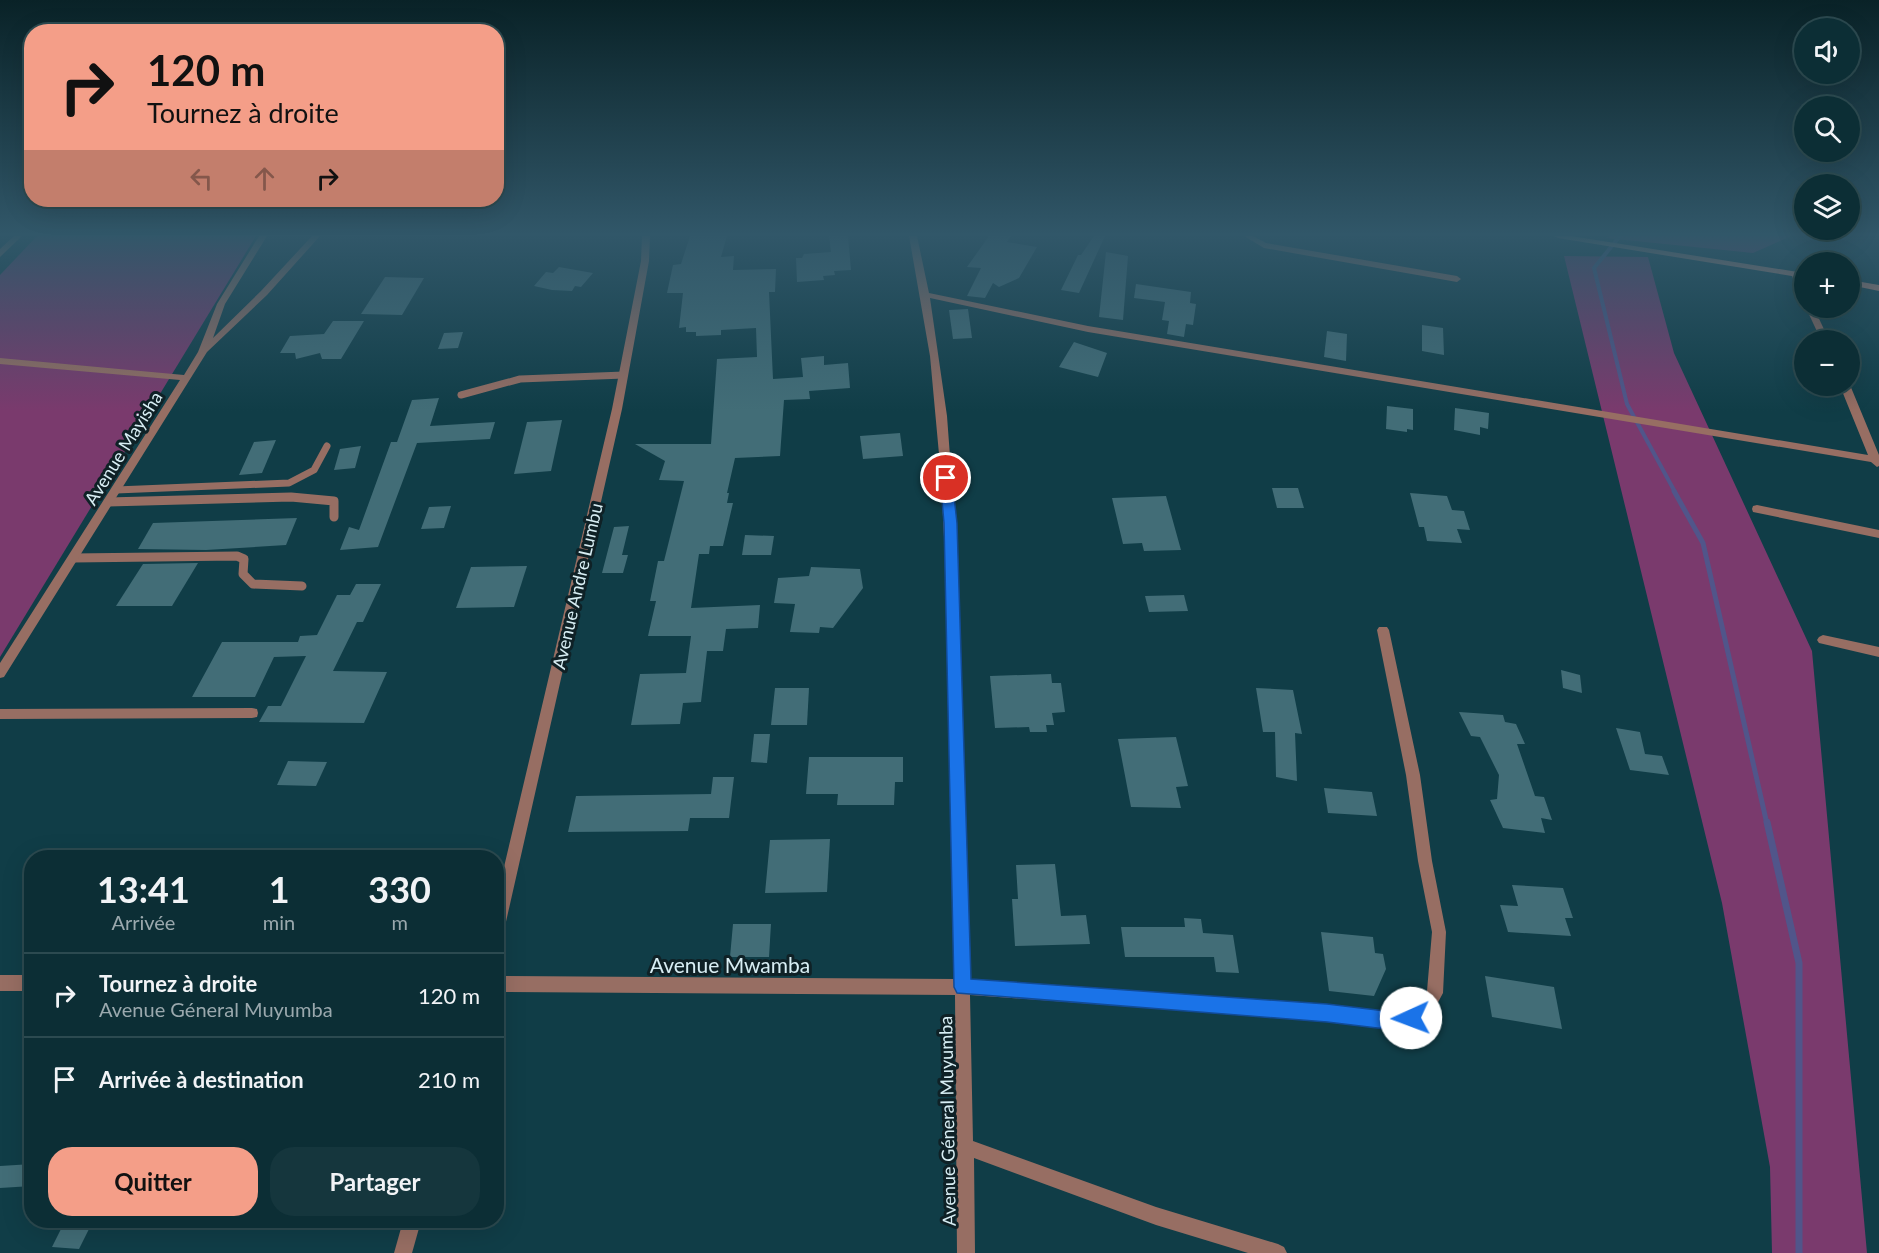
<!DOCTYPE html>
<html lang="fr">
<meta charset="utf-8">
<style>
body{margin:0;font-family:Lato,sans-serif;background:#15363d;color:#f1f3f6;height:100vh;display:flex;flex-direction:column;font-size:22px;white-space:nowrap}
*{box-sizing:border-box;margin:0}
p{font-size:20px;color:#9aa8ad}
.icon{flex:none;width:33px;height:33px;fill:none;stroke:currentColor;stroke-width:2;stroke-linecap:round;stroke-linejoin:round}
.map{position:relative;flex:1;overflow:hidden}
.details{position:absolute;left:24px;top:850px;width:480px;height:378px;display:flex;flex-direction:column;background:#0c2e35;border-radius:24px;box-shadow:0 6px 24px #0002,0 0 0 2px #2c4a50}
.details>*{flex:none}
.hud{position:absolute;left:24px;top:24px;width:480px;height:183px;border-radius:24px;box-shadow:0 6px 24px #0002,0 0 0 2px #2c4a50;background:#f49e88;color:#111;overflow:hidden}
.fabs{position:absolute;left:1794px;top:18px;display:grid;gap:12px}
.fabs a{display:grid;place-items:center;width:66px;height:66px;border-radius:50%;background:#0c2e35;box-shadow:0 6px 24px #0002,0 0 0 2px #2c4a50;font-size:30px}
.pin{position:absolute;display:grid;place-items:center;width:51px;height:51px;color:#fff;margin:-26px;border:3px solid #fff;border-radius:50%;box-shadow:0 2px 6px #0007}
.me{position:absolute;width:66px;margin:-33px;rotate:268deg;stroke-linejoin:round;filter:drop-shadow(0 0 4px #0008)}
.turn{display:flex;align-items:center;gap:21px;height:126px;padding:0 24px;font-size:27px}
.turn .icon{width:78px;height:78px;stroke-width:2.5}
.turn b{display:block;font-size:42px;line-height:51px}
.lanes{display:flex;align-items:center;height:57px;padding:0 24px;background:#0003;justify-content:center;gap:30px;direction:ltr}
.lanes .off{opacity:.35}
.eta{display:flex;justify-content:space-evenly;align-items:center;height:102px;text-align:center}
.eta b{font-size:36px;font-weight:700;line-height:42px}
.button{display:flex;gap:12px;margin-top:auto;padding:12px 24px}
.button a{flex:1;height:69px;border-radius:24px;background:#f49e88;color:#111;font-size:24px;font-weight:700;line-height:69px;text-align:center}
.button a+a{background:#15363d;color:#f1f3f6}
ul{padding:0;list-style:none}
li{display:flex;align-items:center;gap:18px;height:84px;padding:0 24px;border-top:2px solid #2c4a50}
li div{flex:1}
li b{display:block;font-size:22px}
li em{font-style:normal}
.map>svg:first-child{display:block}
</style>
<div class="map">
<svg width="1879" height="1253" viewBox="0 0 1879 1253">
<rect width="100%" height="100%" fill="#103d47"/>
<g fill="#7a3a6d">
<polygon points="37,236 256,236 0,657 0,275"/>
<polygon points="1609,236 1791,236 1753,253 1606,238"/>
<polygon points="1564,256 1648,257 1674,353 1812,651 1867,1253 1772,1253 1770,1167 1722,903"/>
</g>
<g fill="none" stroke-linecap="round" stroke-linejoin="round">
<polyline stroke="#51558a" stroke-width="4" points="1620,236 1594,268 1627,404 1675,492"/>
<polyline stroke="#51558a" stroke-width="5" points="1674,491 1703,543 1767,824"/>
<polyline stroke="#51558a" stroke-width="7" points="1767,822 1799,963 1799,1253"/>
</g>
<g fill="#426d77">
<polygon points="690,236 727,236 721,257 734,256 733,270 776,269 775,292 769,292 773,379 803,377 801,358 824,356 824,365 848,363 850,388 809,391 810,399 784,400 780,456 735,458 727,493 729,493 727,503 733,503 723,546 710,546 709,554 699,554 691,608 760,605 758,628 726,629 723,651 707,651 701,702 683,703 680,724 631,725 640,674 686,673 691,636 648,636 656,601 650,601 658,561 664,561 684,481 659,480 665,461 635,444 711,444 717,359 757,357 756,328 721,330 721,335 696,336 696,332 686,332 686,327 679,328 683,293 667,293 673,265 681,264"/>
<polygon points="829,236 848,236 851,270 834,271 835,275 823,276 824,280 797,282 796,258 802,258 804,254 831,252"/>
<polygon points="989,236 1011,236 1007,242 1037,247 1019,278 999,287 993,283 985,298 967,296 981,268 967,267"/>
<polygon points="1094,236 1105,236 1079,293 1061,290 1078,255 1081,255"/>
<polygon points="1106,252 1128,256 1123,320 1099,317"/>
<polygon points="559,267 593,273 581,287 575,286 572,291 552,290 534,286 546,272 553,273"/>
<polygon points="385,277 424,278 402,315 361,314"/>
<polygon points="1136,284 1191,292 1190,303 1196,304 1193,325 1186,324 1184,337 1167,334 1169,321 1162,320 1165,302 1134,298"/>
<polygon points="968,309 972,338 953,339 949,310"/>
<polygon points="333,321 364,321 341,359 322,359 320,353 296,359 295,353 280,353 290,336 324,334"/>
<polygon points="1422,325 1443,328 1444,355 1422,351"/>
<polygon points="1327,331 1347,334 1346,361 1324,357"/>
<polygon points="463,332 458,348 438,349 444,333"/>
<polygon points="1074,342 1107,353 1098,377 1059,367"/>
<polygon points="439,398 430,426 495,422 490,439 417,443 378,547 340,550 349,527 359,530 391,442 397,442 412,400"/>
<polygon points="1387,406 1413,409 1413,430 1407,429 1407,432 1386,429"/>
<polygon points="1455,408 1489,413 1488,429 1480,427 1480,435 1454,430"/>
<polygon points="562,420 551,471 514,474 527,422"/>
<polygon points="900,433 903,456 863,459 860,436"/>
<polygon points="276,440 262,473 239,475 254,442"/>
<polygon points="361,446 355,468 334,470 340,449"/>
<polygon points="1272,488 1298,488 1304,508 1277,508"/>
<polygon points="1410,493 1447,496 1452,510 1464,511 1470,530 1457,529 1462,543 1427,541 1424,527 1419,527"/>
<polygon points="1166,496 1181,550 1144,551 1142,543 1123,544 1112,498"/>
<polygon points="451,506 444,528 421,529 429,507"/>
<polygon points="297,518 286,545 206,550 138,549 153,523"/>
<polygon points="629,526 622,555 628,555 623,573 602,573 614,527"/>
<polygon points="745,535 774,536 771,555 742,555"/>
<polygon points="198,563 172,606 116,606 143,564"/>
<polygon points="527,566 514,607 456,608 471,567"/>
<polygon points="811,567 860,569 863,588 833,628 820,627 819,633 790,632 795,604 774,603 778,578 809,576"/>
<polygon points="356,584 381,584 363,622 357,622 333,671 387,672 364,723 259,722 268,706 281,706 306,656 274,657 255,697 192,697 222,642 298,642 300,636 317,635 337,595 350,595"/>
<polygon points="1184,595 1188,611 1149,612 1145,596"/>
<polygon points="1561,670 1580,675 1582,693 1563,688"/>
<polygon points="1051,674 1052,683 1061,683 1065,712 1052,713 1054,725 1046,725 1047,732 1030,732 1029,727 995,728 990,676"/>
<polygon points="775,688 809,688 807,725 771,725"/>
<polygon points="1256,688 1293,690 1302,734 1295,733 1297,781 1276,777 1275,732 1263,732"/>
<polygon points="1459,712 1503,715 1505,722 1516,724 1525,744 1517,744 1535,796 1544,797 1552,820 1541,818 1545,833 1503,828 1490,800 1497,799 1499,775 1480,737 1471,736"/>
<polygon points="1616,728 1640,732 1645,754 1662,756 1669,775 1630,770"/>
<polygon points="754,734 770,734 767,763 751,762"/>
<polygon points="1176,737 1188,786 1176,787 1181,808 1131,807 1118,739"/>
<polygon points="809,757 903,757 903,782 895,782 894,805 837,805 838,794 806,794"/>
<polygon points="288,761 327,762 316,786 277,785"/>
<polygon points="713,777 734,777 729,818 690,818 688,831 568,832 576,796 711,794"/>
<polygon points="1324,788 1372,792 1377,816 1328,813"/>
<polygon points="830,839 827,892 765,893 770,840"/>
<polygon points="1055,864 1061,916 1086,915 1090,944 1015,946 1012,899 1018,899 1016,865"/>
<polygon points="1512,885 1563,888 1573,918 1565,918 1571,936 1508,932 1500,905 1518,906"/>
<polygon points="1184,918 1201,919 1203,933 1233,935 1239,973 1216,972 1214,957 1125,957 1121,927 1185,927"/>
<polygon points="733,924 771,924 769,957 730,957"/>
<polygon points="1321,932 1373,937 1375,953 1383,954 1386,969 1374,996 1329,991"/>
<polygon points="1485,976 1554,987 1562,1029 1492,1017"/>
<polygon points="32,1164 32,1186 0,1188 0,1166"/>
<polygon points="65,1221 93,1221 79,1249 52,1247"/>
</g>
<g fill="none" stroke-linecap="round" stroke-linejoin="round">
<g stroke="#976e63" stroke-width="7">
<polyline points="461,395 520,379 624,375"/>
<polyline points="116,490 289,483 314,470 327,446"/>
</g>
<g stroke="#976e63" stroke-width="9">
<polyline points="108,502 291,497 334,501 334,517"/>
<polyline points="73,558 237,556 244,559 243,574 253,584 302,586"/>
</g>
<g fill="#976e63" fill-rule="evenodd">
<polygon points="14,236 22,236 0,257 0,249"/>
<polygon points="259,236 267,236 225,304 213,338 261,291 312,236 320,236 267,295 207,352 4,677 0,678 0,663 180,380 0,364 0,358 184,375 198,352 217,304"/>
<polygon points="642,236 650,236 649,261 622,409 503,935 501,940 496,942 496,901 612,409 641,261"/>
<polygon points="909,236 917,236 929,293 1088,326 1868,455 1840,386 1850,385 1879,455 1879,466 1877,467 1871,462 1088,332 930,298 947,416 956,537 970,980 1327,1005 1394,1013 1407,1012 1427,991 1432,932 1418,861 1406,775 1377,630 1379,627 1387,627 1389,630 1420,775 1432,861 1446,932 1443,993 1435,1008 1417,1025 1394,1029 1327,1021 970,995 973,1141 1156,1207 1278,1244 1284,1247 1287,1253 1248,1253 1156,1225 974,1158 975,1253 957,1253 955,995 496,992 496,976 955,979 947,598 941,476 930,356"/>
<polygon points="1244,236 1253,236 1266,243 1457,276 1461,279 1457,282 1264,248"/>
<path d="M1795 271C1804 276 1804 289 1804 299L1800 296 1791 274Z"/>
<polygon points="1806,308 1814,308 1829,340 1821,340"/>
<polygon points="1757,505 1879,530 1879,538 1753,512 1752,509 1753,506"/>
<polygon points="1823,635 1879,647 1879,657 1819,643 1817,640 1819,637"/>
<polygon points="252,708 257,709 258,713 257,717 252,718 0,719 0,709"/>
<rect x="0" y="975" width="32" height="16"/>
<polygon points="403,1221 421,1221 412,1253 394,1253"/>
</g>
<g fill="#cc8b7a" fill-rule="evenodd">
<polygon points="1554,236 1571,236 1804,273 1804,278 1558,238"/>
<polygon points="1850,280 1879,285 1879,291 1850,285"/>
</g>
</g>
<linearGradient id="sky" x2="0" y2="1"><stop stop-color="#092227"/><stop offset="0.57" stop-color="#315769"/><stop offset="1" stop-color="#315769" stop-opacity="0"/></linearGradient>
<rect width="1879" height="411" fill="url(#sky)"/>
<polygon fill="#1a73e8" stroke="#114b97" stroke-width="1.5" points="946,474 952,478 957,523 971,979 1327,1004 1394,1012 1411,1010 1417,1012 1420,1018 1417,1025 1394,1030 1327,1022 957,993 954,987 944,523 940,478"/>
<g text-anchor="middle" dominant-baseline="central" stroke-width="6" stroke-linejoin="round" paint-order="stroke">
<g font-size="18" fill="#d8eef4" stroke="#0f2126">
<text transform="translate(123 448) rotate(-58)">Avenue Mayisha</text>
<text transform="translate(577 586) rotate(-77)">Avenue Andre Lumbu</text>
<text transform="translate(947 1121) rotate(-91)">Avenue Géneral Muyumba</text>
</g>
<g font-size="21" fill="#d8eef4" stroke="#0f2126">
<text x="730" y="964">Avenue Mwamba</text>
</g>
</g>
</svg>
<div class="fabs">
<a><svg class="icon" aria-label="sound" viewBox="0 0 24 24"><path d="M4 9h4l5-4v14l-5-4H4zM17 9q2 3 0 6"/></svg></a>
<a><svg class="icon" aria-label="search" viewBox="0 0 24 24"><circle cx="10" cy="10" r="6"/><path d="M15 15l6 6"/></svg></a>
<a><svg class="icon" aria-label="layers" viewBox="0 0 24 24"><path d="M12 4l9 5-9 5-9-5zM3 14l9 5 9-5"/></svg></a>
<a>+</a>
<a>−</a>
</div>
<div class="pin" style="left:946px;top:478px;background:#d93025"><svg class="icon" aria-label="arrive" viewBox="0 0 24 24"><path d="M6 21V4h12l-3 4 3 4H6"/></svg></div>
<svg class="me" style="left:1411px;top:1018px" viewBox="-20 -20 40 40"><circle r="19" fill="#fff"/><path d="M0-13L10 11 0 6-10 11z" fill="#1a73e8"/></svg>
<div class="hud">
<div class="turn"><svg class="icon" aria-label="right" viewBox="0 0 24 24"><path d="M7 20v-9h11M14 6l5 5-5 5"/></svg><div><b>120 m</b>Tournez à droite</div></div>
<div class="lanes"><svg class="icon off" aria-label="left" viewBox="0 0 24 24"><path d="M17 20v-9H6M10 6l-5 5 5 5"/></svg><svg class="icon off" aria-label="ahead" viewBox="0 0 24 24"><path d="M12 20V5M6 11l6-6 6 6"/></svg><svg class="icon" aria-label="right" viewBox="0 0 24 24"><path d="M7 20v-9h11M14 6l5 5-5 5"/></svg></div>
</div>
<section class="details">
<div class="eta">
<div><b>13:41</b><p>Arrivée</p></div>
<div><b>1</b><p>min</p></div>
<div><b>330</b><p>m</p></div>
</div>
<ul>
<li><svg class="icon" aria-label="right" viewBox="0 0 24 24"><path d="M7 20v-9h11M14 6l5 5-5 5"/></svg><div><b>Tournez à droite</b><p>Avenue Géneral Muyumba</p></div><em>120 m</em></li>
<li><svg class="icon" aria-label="arrive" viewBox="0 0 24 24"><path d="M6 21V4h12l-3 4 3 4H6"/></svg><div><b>Arrivée à destination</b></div><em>210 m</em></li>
</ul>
<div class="button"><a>Quitter</a><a>Partager</a></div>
</section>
</div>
